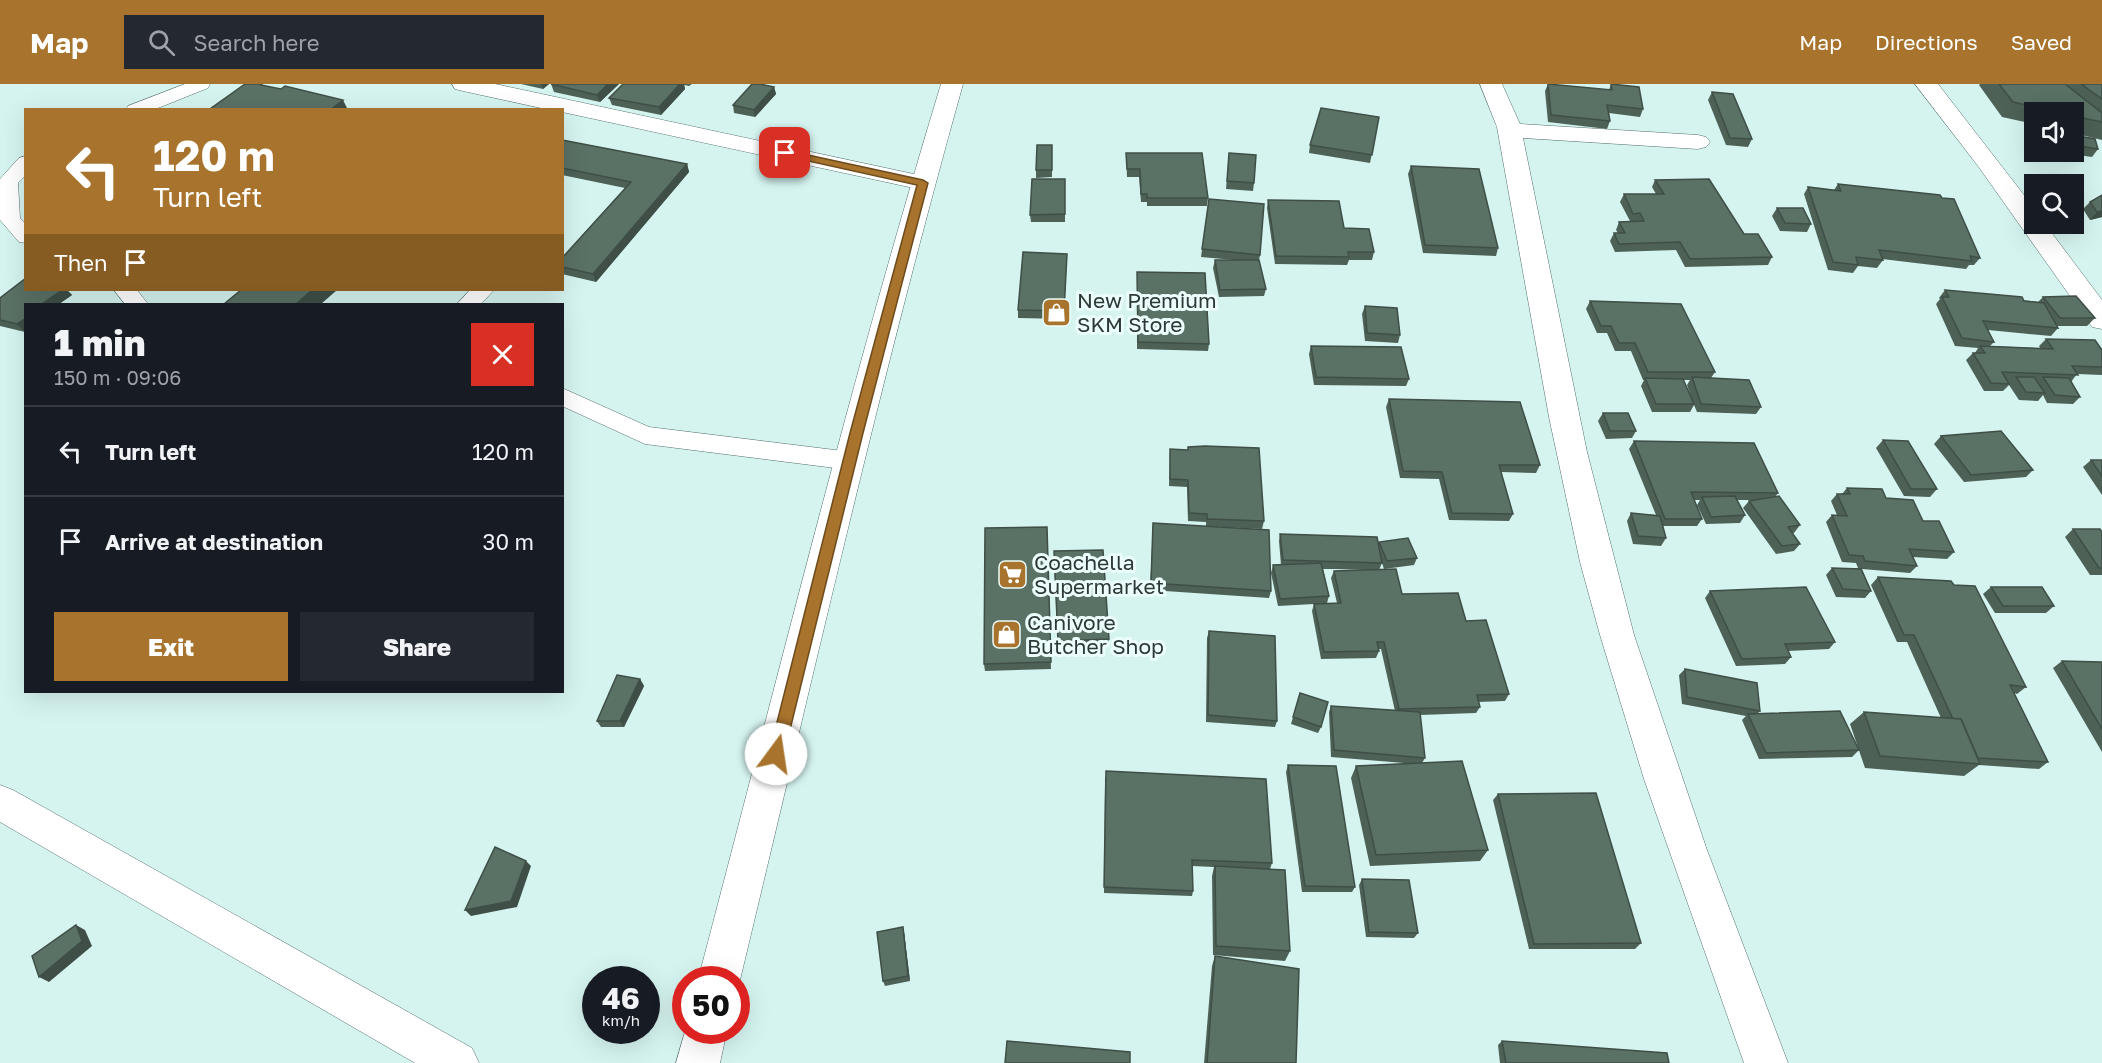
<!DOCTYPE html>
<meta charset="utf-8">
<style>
body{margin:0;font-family:"Golos Text",sans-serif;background:#242831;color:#f1f3f6;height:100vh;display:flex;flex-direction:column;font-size:22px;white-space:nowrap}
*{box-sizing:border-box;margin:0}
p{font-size:20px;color:#9ea1a6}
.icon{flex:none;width:33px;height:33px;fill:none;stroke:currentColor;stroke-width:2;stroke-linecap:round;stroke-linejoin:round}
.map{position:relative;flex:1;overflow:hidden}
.drawer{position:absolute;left:24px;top:219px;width:540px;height:390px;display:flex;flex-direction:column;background:#171b24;border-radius:0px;box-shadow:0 6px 24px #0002}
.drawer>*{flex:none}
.hud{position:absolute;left:24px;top:24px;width:540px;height:183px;border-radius:0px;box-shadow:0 6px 24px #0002;background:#a8732c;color:#fff;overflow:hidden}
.controls{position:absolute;left:2024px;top:18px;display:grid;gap:12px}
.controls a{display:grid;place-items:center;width:60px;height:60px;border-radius:0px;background:#171b24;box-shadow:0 6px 24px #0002;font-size:30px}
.speed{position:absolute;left:582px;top:882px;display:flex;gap:12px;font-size:30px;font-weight:700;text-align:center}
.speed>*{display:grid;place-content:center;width:78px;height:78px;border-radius:50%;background:#171b24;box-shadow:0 6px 24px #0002;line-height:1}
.speed small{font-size:15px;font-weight:400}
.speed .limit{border:9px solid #d22;background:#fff;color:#111}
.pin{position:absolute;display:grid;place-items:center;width:51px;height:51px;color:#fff;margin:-26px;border-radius:12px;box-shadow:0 3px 9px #0006}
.me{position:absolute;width:66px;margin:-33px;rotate:14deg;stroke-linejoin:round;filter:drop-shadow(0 0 4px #0008)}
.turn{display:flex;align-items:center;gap:21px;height:126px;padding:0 30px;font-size:27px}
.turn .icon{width:78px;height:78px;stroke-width:2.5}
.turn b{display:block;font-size:42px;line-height:51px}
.then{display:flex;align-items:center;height:57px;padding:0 30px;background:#0003;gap:12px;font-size:22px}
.round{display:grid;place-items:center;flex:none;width:63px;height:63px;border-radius:0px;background:#242831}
.overview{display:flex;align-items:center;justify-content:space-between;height:102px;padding:0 30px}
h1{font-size:36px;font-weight:800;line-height:45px}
.action{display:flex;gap:12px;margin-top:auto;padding:12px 30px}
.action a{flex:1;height:69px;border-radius:0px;background:#a8732c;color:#fff;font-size:24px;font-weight:800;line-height:69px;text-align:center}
.action a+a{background:#242831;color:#f1f3f6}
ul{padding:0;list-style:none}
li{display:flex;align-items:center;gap:18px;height:90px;padding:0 30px;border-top:2px solid #363941}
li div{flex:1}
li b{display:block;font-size:22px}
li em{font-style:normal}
header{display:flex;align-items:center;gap:36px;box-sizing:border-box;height:84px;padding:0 30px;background:#a8732c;color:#fff}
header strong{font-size:28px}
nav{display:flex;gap:33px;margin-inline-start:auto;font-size:21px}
.search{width:420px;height:54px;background:#242831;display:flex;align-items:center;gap:15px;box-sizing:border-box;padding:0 21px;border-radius:0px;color:#9ea1a6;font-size:22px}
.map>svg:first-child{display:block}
</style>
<header>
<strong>Map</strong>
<div class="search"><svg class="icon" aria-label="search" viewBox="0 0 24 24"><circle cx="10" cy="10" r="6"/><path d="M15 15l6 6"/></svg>Search here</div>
<nav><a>Map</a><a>Directions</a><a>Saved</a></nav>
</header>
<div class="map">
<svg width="2102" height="979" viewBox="0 0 2102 979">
<rect width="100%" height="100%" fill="#d5f4f0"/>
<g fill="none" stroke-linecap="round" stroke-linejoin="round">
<defs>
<g id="lane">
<polygon points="185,0 210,0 208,4 153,26 126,26 128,22"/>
<polygon points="26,72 26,91 18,99 20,134 26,140 26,159 19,158 0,136 0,95 19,74"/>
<polygon points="114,206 137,206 148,220 125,220"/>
<polygon points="470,206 494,206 481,220 457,220"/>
<polygon points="562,304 649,343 851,368 860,370 864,377 860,384 851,386 645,360 562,322"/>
</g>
<g id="street">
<polygon points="452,0 495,0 923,92 932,94 935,99 932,104 923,106 562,28 562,26 550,26 463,7 455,5"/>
<polygon points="1480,0 1502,0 1520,40 1698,51 1706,53 1710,58 1706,63 1698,65 1523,54 1587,368 1634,551 1707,766 1788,979 1744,979 1644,695 1600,551 1580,478 1549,333 1497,43"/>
<polygon points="1915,0 1938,0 2034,124 2034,140 2045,140 2102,216 2102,245 2092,243 1978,82"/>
<polygon points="0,701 13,706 472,964 479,979 415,979 0,738"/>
</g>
<g id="secondary">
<path d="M941 0H963C880 296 812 597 740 896L736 904V896H698C777 597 851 296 941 0Z"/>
<polygon points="686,944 686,946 727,946 720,979 676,979"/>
</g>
</defs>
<use href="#lane" stroke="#55706d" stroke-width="1"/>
<use href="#street" stroke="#55706d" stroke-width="1"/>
<use href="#secondary" stroke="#55706d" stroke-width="1"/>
<use href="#lane" fill="#fff" fill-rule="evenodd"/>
<use href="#street" fill="#fff" fill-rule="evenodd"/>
<use href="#secondary" fill="#fff" fill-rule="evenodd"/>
</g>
<g fill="#4d6157" fill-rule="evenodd">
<polygon points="521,0 549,0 543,5"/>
<polygon points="551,0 619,0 600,18 554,8"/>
<polygon points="623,0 692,0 689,2 684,1 685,5 661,31 612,21 609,14"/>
<polygon points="1548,0 1609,6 1611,0 1643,25 1640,33 1609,29 1610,37 1607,45 1548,38 1545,7"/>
<polygon points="1980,0 2102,0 2102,56 2073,49 2073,28 2034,28 2034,40 2002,33 1979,1"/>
<polygon points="774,3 776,10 755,33 734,29 733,21"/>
<polygon points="1712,8 1752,55 1748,63 1726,61 1708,16"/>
<polygon points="1379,33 1370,79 1309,69 1310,61"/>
<polygon points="2033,45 2034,45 2034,60 2028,52"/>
<polygon points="2073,51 2098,65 2092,73 2057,68 2073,68"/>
<polygon points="562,56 687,80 689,88 596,198 562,190 562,174 625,104 562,91"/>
<polygon points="1052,61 1052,93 1036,94 1036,86"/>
<polygon points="1126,69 1208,114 1207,122 1147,122 1147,118 1141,118 1139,93 1127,93"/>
<polygon points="1229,69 1254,99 1253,107 1226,105"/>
<polygon points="1411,82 1498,164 1496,172 1423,169 1408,90"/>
<polygon points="1065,95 1065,138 1031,138 1030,131"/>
<polygon points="1655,96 1744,150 1772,173 1768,181 1685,183 1676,166 1615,168 1610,157 1614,149 1618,149 1616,146 1619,138 1630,137 1620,118 1624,110 1656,110 1652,103"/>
<polygon points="1838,100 1942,114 1980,174 1974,181 1969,181 1966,185 1882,175 1883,176 1877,184 1858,182 1853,189 1828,186 1804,110 1808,103 1834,106"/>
<polygon points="2102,111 2102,133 2090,136 2083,125 2090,118"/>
<polygon points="1209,115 1260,171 1259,176 1266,205 1264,212 1219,213 1213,184 1215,176 1234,176 1201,173"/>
<polygon points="1268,116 1344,144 1374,168 1372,176 1349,176 1347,181 1275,180 1267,124"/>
<polygon points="1777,124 1811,140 1807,148 1780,147 1772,132"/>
<polygon points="1067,170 1064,235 1018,234 1018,226"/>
<polygon points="1137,188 1209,260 1208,267 1137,265"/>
<polygon points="26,206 67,206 72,211 59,220 26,220 25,248 0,242 0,214"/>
<polygon points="1945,206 2038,218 2043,213 2095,234 2087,242 2057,242 2058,244 2051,252 1988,246 1994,258 1990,262 2040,264 2039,262 2046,255 2102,266 2102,291 2077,290 2071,298 2080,313 2073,320 2047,319 2043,311 2038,317 2019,316 2009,301 2003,307 1984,307 1966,276 1973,269 1975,269 1978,264 1955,262 1936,220 1940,215 1939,214"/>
<path d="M1590 217 1715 288 1711 294 1761 323 1756 330 1697 328 1694 321 1690 328H1652L1641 302 1644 296H1643L1631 267H1615L1607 249H1597L1586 225ZM1683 296H1690L1687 301 1692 316Z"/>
<polygon points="1365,222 1400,251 1398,259 1365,257 1362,230"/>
<polygon points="1311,262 1409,295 1406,302 1314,301 1309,270"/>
<polygon points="1389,315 1540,381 1536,389 1501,388 1513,430 1509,437 1449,436 1439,395 1400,394 1386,323"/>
<polygon points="1603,329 1636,347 1632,354 1606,355 1598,337"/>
<polygon points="1941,352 2033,386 2026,393 1964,398 1934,360"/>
<polygon points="1883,356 1937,405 1930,413 1904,412 1876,364"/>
<polygon points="1634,357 1778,409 1775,413 1800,441 1794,449 1792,449 1800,460 1794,467 1776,470 1743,424 1749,417 1753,416 1737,416 1745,431 1740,439 1706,440 1697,421 1700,416 1694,416 1702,435 1697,442 1663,442 1666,454 1661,462 1633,460 1627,437 1631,429 1656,431 1629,365"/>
<polygon points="1170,365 1264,437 1262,445 1206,442 1206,438 1188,437 1187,403 1169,402"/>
<polygon points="2091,376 2102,376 2102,411 2083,383"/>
<polygon points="1847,404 1886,414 1923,437 1954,468 1947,475 1913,473 1917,482 1910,489 1862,485 1871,507 1865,514 1836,513 1826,491 1832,484 1858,484 1856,479 1842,478 1826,438 1832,431 1837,431 1831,417 1837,410 1842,410"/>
<polygon points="1153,439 1271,507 1269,514 1150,506"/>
<polygon points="1047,443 1051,585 985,587 984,580"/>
<polygon points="2073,445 2102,448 2102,491 2090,491 2065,453"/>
<path d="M1280 450 1378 461 1379 458 1417 474 1414 481 1384 485 1381 476 1382 479 1379 486 1402 510 1466 537 1509 610 1505 617 1478 618 1480 623 1476 629 1420 631 1425 674 1422 679 1488 766 1480 777 1370 782 1351 694 1356 682 1416 680 1331 673 1329 628 1331 622 1395 627 1381 565H1379V567L1376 574 1321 575 1312 527 1314 520 1278 522 1271 489 1273 481H1281L1279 457ZM1323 485H1334L1367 486 1334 487 1331 494 1337 519H1327L1329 512Z"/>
<polygon points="1054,475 1109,555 1109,562 1058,564"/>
<polygon points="1878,493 2026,603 2017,610 2014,609 2048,678 2039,685 1979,681 1964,692 1865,684 1850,640 1864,628 1941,634 1907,558 1897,558 1871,501"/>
<polygon points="1991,503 2054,522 2046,529 1995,529 1983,510"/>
<polygon points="1710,507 1835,558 1829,565 1788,567 1791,573 1785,580 1736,582 1705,514"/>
<polygon points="1209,547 1277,637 1275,643 1206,638 1207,554"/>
<polygon points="2062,577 2102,578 2102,668 2053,584"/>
<polygon points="1685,585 1760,627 1757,630 1859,666 1852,673 1759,675 1742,636 1746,632 1682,620 1679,591"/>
<polygon points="640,595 644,602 624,643 601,643 597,637"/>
<polygon points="1300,609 1321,643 1318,649 1291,640"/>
<polygon points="1288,681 1355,803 1352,808 1302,808 1286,688"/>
<polygon points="1105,693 1272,779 1270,785 1290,867 1285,877 1213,871 1212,792 1214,783 1192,782 1193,807 1192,812 1104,809"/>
<polygon points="1498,710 1641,859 1635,865 1529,865 1493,716"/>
<polygon points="1362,795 1418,849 1414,854 1366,853 1359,801"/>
<polygon points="904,848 910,897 885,902 883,897"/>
<polygon points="1215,872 1296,979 1204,979 1212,882"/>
<polygon points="1502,957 1669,979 1500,979 1498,961"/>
</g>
<g fill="#3f4f47">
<polygon points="541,0 549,0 543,5"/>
<polygon points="608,0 619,0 600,18 597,11"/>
<polygon points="680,0 684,0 685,5 661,31 659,23"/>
<polygon points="774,3 776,10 755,33 754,26"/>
<polygon points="343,16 347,24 344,26 330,26"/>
<polygon points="687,80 689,88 596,198 593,190"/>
<polygon points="2102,127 2102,133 2090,136 2097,128"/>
<polygon points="62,206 67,206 72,211 59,220 42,220"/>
<polygon points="312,206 337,206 321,220 296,220"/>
<polygon points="26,234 26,247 25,248 17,240"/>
<polygon points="640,595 644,602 624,643 620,637"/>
<polygon points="526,777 531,782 517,823 471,832 465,826"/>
<polygon points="76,841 85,846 92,862 49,898 39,893"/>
<polygon points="903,843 904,848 910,897 908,892"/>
</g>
<g fill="#5a7165" stroke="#3f4f47" stroke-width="1.5">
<polygon points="245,0 262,0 261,1 281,5 285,2 343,16 330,26 214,26 210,25"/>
<polygon points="551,0 608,0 597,11"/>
<polygon points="623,0 680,0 659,23 609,14"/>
<polygon points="752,0 760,0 774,3 754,26 733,21"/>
<polygon points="1548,0 1612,6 1611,0 1639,3 1643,25 1607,21 1610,37 1551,31"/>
<polygon points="1999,0 2065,0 2102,29 2102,38 2073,32 2073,28 2058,28 2013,18"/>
<polygon points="2081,0 2102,0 2102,15"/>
<polygon points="1712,8 1733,10 1752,55 1730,54"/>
<polygon points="1321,24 1379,33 1372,71 1310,61"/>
<polygon points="2073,51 2095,55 2098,65 2073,61"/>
<polygon points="562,56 687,80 593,190 562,183 562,174 631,98 562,84"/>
<polygon points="1037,61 1052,61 1052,86 1036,86"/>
<polygon points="1126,69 1202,69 1208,114 1147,114 1147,110 1141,110 1140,85 1127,85"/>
<polygon points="1229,69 1256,71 1254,99 1227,97"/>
<polygon points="1411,82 1479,85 1498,164 1425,161"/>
<polygon points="1032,95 1065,95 1065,130 1030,131"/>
<polygon points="1709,95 1744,150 1758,150 1772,173 1690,175 1680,158 1619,160 1614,149 1625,149 1619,138 1644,137 1640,129 1633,130 1624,110 1664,110 1655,96"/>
<polygon points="1838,100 1940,111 1942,114 1954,115 1980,174 1970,172 1972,177 1879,166 1883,176 1856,173 1858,181 1833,178 1808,103 1841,107"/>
<polygon points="2102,111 2102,127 2097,128 2090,118"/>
<polygon points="1209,115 1264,120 1260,171 1202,165"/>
<polygon points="1268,116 1339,117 1344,144 1369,145 1374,168 1348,168 1349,173 1276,172"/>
<polygon points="1777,124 1803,124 1811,140 1785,139"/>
<polygon points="1023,168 1067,170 1064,227 1018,226"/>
<polygon points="1215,176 1259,176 1266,205 1220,206"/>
<polygon points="1137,188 1205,189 1209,260 1138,258"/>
<polygon points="26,194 26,206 62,206 42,220 26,220 26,234 17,240 0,236 0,214"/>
<polygon points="241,206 312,206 296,220 224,220"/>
<polygon points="1945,206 2022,213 2024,217 2044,219 2058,244 1983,237 1994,258 1962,254 1942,213 1949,213"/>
<polygon points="2076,212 2095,234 2060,234 2043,213"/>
<polygon points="1590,217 1681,220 1715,288 1648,288 1635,259 1619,259 1611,242 1601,242"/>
<polygon points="1365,222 1397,224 1400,251 1367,249"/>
<polygon points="2046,255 2095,256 2102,266 2102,283 2072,282 2078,291 2002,288 2009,300 1991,299 1973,269 1985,269 1980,262 2053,265"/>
<polygon points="1311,262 1401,263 1409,295 1316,293"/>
<polygon points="1692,293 1749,296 1761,323 1701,320"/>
<polygon points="2016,293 2034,293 2045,309 2026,308"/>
<polygon points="2043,293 2069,294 2080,313 2055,311"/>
<polygon points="1645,294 1683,295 1694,320 1656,320"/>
<polygon points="1389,315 1520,318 1540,381 1499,381 1513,430 1452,429 1442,388 1403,387"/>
<polygon points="1603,329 1628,329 1636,347 1610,347"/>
<polygon points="2001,347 2033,386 1971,391 1941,352"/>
<polygon points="1883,356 1908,357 1937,405 1911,405"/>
<polygon points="1634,357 1754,359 1778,409 1691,408 1702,435 1665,435"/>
<polygon points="1205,362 1259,364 1264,437 1207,435 1207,430 1189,429 1188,396 1170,395 1170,365 1188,366 1188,363"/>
<polygon points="2091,376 2102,376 2102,392"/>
<polygon points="1847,404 1882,405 1886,414 1913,416 1923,437 1939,437 1954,468 1909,465 1917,482 1865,477 1863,472 1849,471 1832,431 1847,432 1837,410 1850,410"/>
<polygon points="1735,412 1745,431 1711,433 1702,413"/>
<polygon points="1779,412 1800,441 1788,443 1800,460 1782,462 1749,417"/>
<polygon points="1631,429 1660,432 1666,454 1638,452"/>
<polygon points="1153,439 1269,446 1271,507 1151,499"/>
<polygon points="1047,443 1051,578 984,580 985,444"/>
<polygon points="2073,445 2100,445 2102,448 2102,484 2099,484"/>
<polygon points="1280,450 1377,453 1382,479 1283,476"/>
<polygon points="1408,454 1417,474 1387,477 1379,458"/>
<polygon points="1103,466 1109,555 1058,557 1054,467"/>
<polygon points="1321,479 1329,512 1280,515 1273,481"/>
<polygon points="1832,484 1861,485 1871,507 1843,505"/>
<polygon points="1396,485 1402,510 1458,509 1466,537 1486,536 1509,610 1477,611 1480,623 1399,625 1384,558 1377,558 1379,567 1324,568 1314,520 1341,519 1334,487"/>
<polygon points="1878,493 1951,497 1954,501 1975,502 2026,603 2010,601 2048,678 1978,674 1961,635 1953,635 1914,551 1904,551"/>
<polygon points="1806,503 1835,558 1785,560 1791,573 1742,575 1710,507"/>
<polygon points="1991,503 2042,503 2054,522 2003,522"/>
<polygon points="1209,547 1275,552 1277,637 1208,631"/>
<polygon points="2062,577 2102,578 2102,645"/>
<polygon points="1685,585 1757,599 1760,627 1687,613"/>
<polygon points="617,591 640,595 620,637 597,637"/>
<polygon points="1300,609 1328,618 1321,643 1293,633"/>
<polygon points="1331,622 1420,628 1425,674 1334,666"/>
<polygon points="1840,627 1859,666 1766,669 1748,630"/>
<polygon points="1864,628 1961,635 1980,680 1880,672"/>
<polygon points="1462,677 1488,766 1376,771 1356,682"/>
<polygon points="1288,681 1336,682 1355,803 1305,802"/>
<polygon points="1106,687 1266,695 1272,779 1192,776 1193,807 1104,803"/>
<polygon points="1596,709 1641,859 1534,860 1498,710"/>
<polygon points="495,763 526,777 511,817 465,826"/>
<polygon points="1215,782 1285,786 1290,867 1216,862"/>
<polygon points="1362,795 1409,796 1418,849 1369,848"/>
<polygon points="76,841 82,857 39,893 32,872"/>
<polygon points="903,843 908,892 883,897 877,848"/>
<polygon points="1215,872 1299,885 1296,979 1207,979"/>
<polygon points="1007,957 1130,968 1130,979 1005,979"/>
<polygon points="1502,957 1667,969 1669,979 1506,979"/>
</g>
<polygon fill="#a8732c" stroke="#6d4b1d" stroke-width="1.5" points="785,66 923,96 928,99 863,349 784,670 782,675 776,677 771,675 769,670 850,349 917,101 781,71 781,67"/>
<defs>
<symbol id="shop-square" viewBox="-11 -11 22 22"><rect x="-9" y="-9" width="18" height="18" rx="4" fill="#a8732c" stroke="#ecfefc"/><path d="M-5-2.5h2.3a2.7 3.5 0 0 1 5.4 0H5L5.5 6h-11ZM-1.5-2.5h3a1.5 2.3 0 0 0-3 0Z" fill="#fff"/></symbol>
<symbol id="supermarket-square" viewBox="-11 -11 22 22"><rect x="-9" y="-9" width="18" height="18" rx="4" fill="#a8732c" stroke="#ecfefc"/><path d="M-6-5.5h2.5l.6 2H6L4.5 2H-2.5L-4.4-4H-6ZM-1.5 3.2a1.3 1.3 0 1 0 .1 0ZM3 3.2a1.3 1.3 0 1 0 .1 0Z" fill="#fff"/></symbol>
</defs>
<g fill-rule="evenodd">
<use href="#shop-square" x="1040" y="212" width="33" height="33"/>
<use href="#supermarket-square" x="996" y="474" width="33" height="33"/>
<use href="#shop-square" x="990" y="534" width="33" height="33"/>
</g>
<g text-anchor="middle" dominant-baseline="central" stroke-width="6" stroke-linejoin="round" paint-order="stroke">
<g font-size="21" fill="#2d3937" stroke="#ecfefc" text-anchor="start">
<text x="1077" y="216">New Premium<tspan x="1077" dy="24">SKM Store</tspan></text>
<text x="1034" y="478">Coachella<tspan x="1034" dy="24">Supermarket</tspan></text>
<text x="1027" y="538">Canivore<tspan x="1027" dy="24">Butcher Shop</tspan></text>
</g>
</g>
</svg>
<div class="controls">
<a><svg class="icon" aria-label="sound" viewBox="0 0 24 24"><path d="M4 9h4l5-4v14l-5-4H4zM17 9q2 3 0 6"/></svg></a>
<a><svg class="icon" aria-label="search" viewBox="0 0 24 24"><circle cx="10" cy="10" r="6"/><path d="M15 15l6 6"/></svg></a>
</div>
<div class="speed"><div>46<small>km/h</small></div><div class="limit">50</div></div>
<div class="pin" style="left:785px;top:69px;background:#d93025"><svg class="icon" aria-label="arrive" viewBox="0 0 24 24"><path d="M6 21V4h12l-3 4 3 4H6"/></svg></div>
<svg class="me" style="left:776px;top:670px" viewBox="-20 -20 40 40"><circle r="19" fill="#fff"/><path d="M0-13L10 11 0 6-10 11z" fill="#a8732c"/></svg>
<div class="hud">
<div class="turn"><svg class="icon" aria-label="left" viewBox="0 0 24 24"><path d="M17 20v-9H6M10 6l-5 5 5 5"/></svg><div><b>120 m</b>Turn left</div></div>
<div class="then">Then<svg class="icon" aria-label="arrive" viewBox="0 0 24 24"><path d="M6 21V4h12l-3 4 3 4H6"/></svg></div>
</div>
<section class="drawer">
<div class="overview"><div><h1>1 min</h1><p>150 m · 09:06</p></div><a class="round" style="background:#d93025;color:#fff"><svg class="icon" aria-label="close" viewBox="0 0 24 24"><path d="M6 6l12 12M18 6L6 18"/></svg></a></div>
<ul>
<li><svg class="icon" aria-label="left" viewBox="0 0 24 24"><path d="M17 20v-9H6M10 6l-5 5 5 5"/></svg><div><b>Turn left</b></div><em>120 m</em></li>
<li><svg class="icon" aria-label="arrive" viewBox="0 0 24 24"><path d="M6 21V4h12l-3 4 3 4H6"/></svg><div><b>Arrive at destination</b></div><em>30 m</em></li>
</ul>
<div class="action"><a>Exit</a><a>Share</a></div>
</section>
</div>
